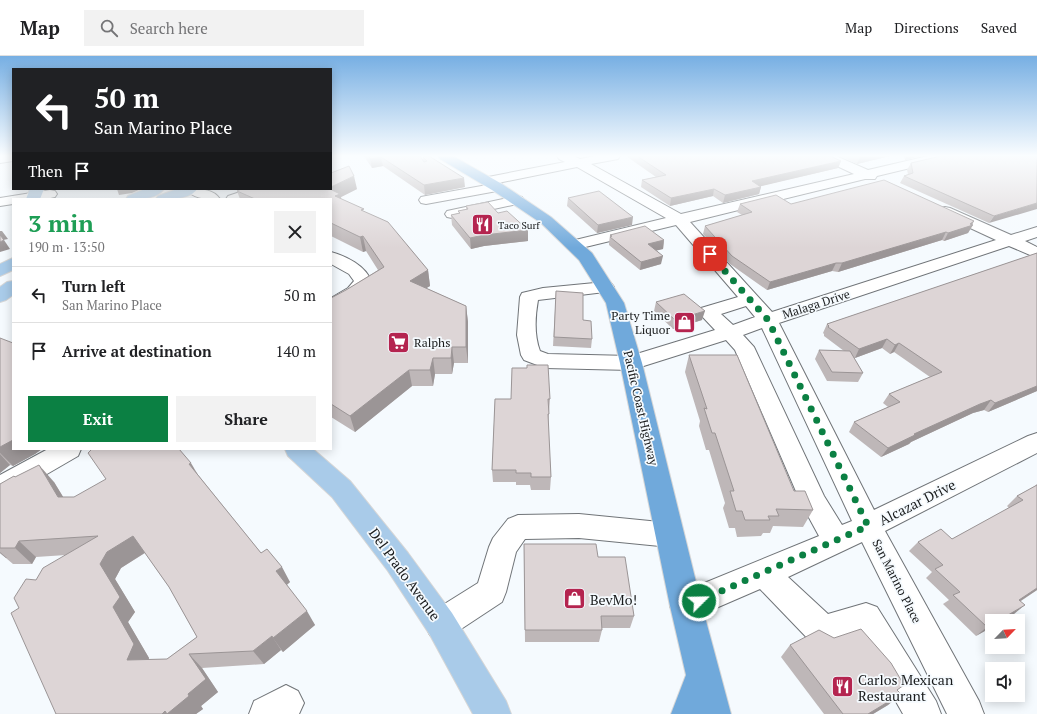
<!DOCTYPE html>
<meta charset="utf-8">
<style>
body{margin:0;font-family:"PT Serif",serif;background:#f2f2f2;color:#202124;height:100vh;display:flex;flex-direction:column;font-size:15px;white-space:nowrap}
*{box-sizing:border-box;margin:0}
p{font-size:13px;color:#757577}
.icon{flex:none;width:22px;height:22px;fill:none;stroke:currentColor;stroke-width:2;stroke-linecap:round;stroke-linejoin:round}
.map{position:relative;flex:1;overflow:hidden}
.sheet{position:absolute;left:12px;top:142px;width:320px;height:252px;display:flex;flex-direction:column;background:#fff;border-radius:0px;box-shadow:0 2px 10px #0003}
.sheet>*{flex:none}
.top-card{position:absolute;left:12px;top:12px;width:320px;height:122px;border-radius:0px;box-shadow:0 2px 10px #0003;background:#202124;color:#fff;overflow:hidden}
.needle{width:26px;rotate:65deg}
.controls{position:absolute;left:985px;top:558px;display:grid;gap:8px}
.controls a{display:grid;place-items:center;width:40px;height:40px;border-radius:0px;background:#fff;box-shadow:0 2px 10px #0003;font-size:20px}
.pin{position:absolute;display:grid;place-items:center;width:34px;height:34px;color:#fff;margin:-17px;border-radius:8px;box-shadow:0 2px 6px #0006}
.me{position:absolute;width:44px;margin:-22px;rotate:67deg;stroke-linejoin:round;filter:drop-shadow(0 0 3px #0008)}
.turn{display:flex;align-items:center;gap:14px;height:84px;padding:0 16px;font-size:18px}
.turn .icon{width:52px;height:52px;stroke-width:2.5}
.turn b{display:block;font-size:28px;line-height:34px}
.then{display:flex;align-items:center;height:38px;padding:0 16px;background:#0003;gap:8px;font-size:15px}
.round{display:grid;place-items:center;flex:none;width:42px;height:42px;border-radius:0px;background:#f2f2f2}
.summary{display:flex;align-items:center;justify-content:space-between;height:68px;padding:0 16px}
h1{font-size:24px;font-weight:800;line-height:30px;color:#1e9e55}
.button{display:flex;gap:8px;margin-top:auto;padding:8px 16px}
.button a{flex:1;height:46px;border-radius:0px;background:#0b8043;color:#fff;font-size:16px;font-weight:800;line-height:46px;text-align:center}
.button a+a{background:#f2f2f2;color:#202124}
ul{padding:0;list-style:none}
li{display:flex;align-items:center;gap:12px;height:56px;padding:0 16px;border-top:1px solid #e0e0e0}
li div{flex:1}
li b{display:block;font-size:15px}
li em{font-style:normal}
header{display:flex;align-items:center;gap:24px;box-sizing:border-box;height:56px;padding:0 20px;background:#fff;border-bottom:1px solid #e0e0e0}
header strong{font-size:19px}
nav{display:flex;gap:22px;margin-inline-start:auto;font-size:14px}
.search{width:280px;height:36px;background:#f2f2f2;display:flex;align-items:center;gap:10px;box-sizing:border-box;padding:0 14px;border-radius:0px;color:#757577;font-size:15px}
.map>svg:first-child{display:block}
</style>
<header>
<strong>Map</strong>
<div class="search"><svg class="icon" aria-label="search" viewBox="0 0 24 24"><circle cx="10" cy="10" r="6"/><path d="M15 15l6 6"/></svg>Search here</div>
<nav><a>Map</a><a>Directions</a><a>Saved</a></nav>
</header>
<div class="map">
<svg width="1037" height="658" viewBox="0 0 1037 658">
<rect width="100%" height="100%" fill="#f5fafe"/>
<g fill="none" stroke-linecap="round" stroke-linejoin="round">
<defs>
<g id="minor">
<polygon points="0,100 13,100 13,105 0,107"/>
<path d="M557 100H574L580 103 595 100H620L618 103 591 108 681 158 854 118 822 103 820 100H836L868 114 928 100H950L948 103 877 120 875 123H865L690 166 772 256 996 184 940 158 938 155 940 152 945 151 950 152 1011 179 1037 171V181L1025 185 1037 191V202L1009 190 779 267 874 454 1028 380 1037 377V397L885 475 979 645 984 658H947L862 486 788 521 828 558 866 547 877 551 936 645 941 658H903L859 580 823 592 812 587 760 533 686 565 675 561 670 550 675 539 819 480 801 447 735 294 726 284 631 314 545 312 524 304 521 299 517 279 520 241 522 237 543 232 605 226 611 227 614 231 611 235 605 236 538 244C535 261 534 279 540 295L548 298 630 300 715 274 698 256 701 252 738 241 676 169 573 194 567 192 565 189 567 186 666 162 577 111 498 127 502 128 504 131 502 134 497 135 426 148 421 147 419 144 421 141 426 140 487 129 483 128 481 125 483 122 565 106 559 103ZM746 250 755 261 733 269 721 258ZM762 272 852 465 842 469 824 440 754 291 743 279Z"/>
<path d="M186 133C198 133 213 132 220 143 208 143 194 144 186 133Z"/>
<polygon points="249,133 270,133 268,136 247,143 226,143 228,140"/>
<polygon points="50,134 55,135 57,138 55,141 46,143 13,143 13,148 0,150 0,142"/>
<polygon points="517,140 522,141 524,144 522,147 452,162 447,161 445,158 447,155"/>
<path d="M331 196C346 200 366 210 371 225 365 240 346 252 331 256V242L348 232 354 225 349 218 331 208Z"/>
<polygon points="48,393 81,393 78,400 9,440 0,443 0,419"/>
<polygon points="579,458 670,467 680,470 684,479 680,488 670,491 579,482 525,483 516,496 506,536 502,546 452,579 441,584 430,579 425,568 430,557 478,527 489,491 493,482 508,463 518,459"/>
<polygon points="286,629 298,635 304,647 299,658 249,658 254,645"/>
</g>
<g id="major">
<polygon points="30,133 44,133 40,143 26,143"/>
<path d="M145 133H164C156 144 138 143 126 143L128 140Z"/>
<path d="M177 133H197C190 144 167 143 156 143L158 140Z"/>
<polygon points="13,202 13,214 0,220 0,208"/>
<polygon points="13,225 13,239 6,244 0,246 0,231 7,226"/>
<polygon points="285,393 313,393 350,425 408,497 452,557 506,645 511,658 473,658 430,579 388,515 332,441 288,400"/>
</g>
<polygon id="highway" points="438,100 453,100 502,128 551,161 592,197 624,247 642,307 702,550 731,658 671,658 686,619 670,550 620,307 606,247 579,204 541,167 492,134 440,103"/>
</defs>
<use href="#minor" stroke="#707478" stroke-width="2"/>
<use href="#major" stroke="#d6d6d6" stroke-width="2"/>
<use href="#highway" stroke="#d6d6d6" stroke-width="2"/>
<use href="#minor" fill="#fff" fill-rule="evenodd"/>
<use href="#major" fill="#a9cbe9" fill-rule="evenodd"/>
<use href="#highway" fill="#70a9db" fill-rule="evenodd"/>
</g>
<g fill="#beb7b8" fill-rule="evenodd">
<polygon points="364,100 420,100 423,104 423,101 465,131 425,139 383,110 372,112"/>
<polygon points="626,100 830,100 841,105 838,112 760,130 761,131 759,138 723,147 713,140 670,150 641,131 642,124 656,121"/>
<polygon points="840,100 890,100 857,108"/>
<polygon points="904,100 921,100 905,104"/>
<polygon points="1037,100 989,167 900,127 904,120 908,118 907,114 911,107"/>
<polygon points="357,133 341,141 341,143 365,156 428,214 430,230 426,232 466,250 468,266 468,307 454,307 452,318 435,318 433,330 412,330 355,376 331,361 331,242 346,234 378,214 366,195 363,196 331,180 331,143 240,143 237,135"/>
<polygon points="568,142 632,169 597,177 567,150"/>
<polygon points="740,148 791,148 974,165 968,177 944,185 942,184 838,216 832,215 767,234 730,208 703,178 705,170 742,159 737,156"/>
<polygon points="466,150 498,157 528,185 484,190 471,193 452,169 451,159 459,157 458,155 466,153"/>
<polygon points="610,179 664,184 663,193 656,194 661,208 640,214 609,189 609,187"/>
<polygon points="1037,197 1037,335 988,356 984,354 973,357 911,386 909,388 881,401 849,376 854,366 888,351 883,347 889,338 930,321 894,296 890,298 882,292 855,302 854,302 863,317 858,326 827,325 815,303 819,294 844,295 824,280 824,278 823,277 827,268"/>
<polygon points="556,235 583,264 592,283 591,292 553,290"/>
<polygon points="656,246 702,264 673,273 654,255"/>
<polygon points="0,282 13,393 42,393 35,398 13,410 10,409 0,417"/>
<polygon points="689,299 794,435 813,454 803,471 773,470 770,477 763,477 761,480 737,481 735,472 729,472 723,452 725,447 709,394 706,394 699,370 700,365 685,316"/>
<polygon points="495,343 550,343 548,370 551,421 550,434 531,434 530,429 516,429 516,426 493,426 492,414"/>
<path d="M199 420 261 497 290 526 287 529 315 569 283 596 281 594 264 608 202 612 218 636 201 650 203 653 196 658H56L19 552 36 524 66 499 36 501 32 508H13L0 497V428L16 421 54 426 63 441H74ZM145 497 169 531 197 581 167 603 149 604V602L128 566 135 556 115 523 121 512Z"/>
<polygon points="1037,428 1037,534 1021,545 1014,558 976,580 943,548 949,544 926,522 932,516 909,495 918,486 952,483 1009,452 1007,450 1017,440 1035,430"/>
<polygon points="524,488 598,501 634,560 630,572 602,572 602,574 599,586 525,586"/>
<polygon points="790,589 901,638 888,649 873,658 824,658 781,601"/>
</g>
<g fill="#9b9596">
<polygon points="862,100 890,100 857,108 860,101"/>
<polygon points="907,100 921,100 905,104"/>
<polygon points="381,101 383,110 372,112 370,103"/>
<polygon points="841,105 838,112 749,133 752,125"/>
<polygon points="354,120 357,133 341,141 343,152 331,133 331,131"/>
<polygon points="464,122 465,131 425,139 424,129"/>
<polygon points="761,131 759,138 723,147 725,139"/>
<polygon points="117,133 141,133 132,137 119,139"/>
<polygon points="714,133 713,140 670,150 671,142"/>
<polygon points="1037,147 1037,153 989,167 994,160"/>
<polygon points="633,161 632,169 597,177 598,169"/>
<polygon points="974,165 971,170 973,169 968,177 944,185 948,177 970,168"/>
<polygon points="528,174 528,185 484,190 471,193 470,182 484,179"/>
<polygon points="0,175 2,175 8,183 3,184 0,180"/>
<polygon points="946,176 942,184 838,216 842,207"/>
<polygon points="363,180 366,195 363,196 360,181"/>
<polygon points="4,184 10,193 0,196 0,186"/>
<polygon points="664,184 663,193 647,197 648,188"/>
<polygon points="663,200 661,208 640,214 641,206"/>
<polygon points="836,207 832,215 767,234 770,226"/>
<polygon points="428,214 430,230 412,241 410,225"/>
<polygon points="466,250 468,266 468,307 466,291"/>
<polygon points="705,255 702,264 673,273 675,264"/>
<polygon points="887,283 882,292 855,302 859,293"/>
<polygon points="899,287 894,296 890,298 895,289"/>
<polygon points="452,291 454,307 452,318 451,302"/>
<polygon points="433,302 435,318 433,330 430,314"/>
<polygon points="409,314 412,330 355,376 350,360"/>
<polygon points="1037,330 1037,335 988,356 995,347"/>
<polygon points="991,344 984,354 973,357 911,386 909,388 881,401 888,392 914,378 980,348"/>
<polygon points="13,384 13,393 42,393 35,398 13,410 0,397 0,391"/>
<polygon points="0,398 10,409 0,417"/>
<polygon points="191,407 201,424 189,408"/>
<polygon points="39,409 54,426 73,457 58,441"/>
<polygon points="133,480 146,496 121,512 115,523 135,556 128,566 149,602 143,618 127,604 113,551 100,508 107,496"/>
<polygon points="19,485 36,501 32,508 15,492"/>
<polygon points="0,496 7,502 6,502 0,497"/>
<polygon points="282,511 290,526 285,530 276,515"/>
<polygon points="1037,532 1037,534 1008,553 1019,544"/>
<polygon points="1025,549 1014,558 1002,565 998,565"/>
<polygon points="307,555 315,569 283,596 273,582"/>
<polygon points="992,569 992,571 976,580 987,571"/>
<polygon points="272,580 281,594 264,608 253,595"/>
<polygon points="189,598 202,612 218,636 201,650 203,653 196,658 162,658 188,638"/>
<polygon points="901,638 888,649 873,658 868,658"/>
</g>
<g fill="#ddd5d6" stroke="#9b9596" fill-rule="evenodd">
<polygon points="369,100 420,100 424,106 427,105 423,101 424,100 429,100 464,122 424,129 381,101 370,103"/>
<polygon points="637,100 830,100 841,105 752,125 761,131 725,139 714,133 671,142 642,124 666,119"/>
<polygon points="941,100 1037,100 1037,147 994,160 904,120 913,117 911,107"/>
<polygon points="349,110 354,120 331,131 331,117"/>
<polygon points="884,124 974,165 970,168 973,169 948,177 946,176 842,207 836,207 770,226 732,200 705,170 752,156 740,148 776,139 791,148"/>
<polygon points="241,133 330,133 340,138 335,140 364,153 361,154 388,166 428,214 410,225 466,250 466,291 452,291 451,302 433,302 430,314 409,314 350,360 331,348 331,242 346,234 384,211 363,180 360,181 331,167 331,143 255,143 237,135"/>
<polygon points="599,135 633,161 598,169 568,142"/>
<polygon points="488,146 498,157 507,155 528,174 484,179 470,182 451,159 460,157 458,155 468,153 466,150"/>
<polygon points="645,170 664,184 648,188 663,200 641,206 610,181 612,180 610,179"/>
<polygon points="0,179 4,184 0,186"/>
<polygon points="1037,197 1037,330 995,347 991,344 980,348 914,378 915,379 888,392 854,366 900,346 889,338 942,316 899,287 895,289 887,283 859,293 828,271 829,270 827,268"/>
<polygon points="556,235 583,237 583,264 591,265 592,283 554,281"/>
<polygon points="684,238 705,255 675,264 656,246"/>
<polygon points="0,282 13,287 13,384 0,391"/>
<polygon points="819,294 850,295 863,317 832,316"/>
<polygon points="689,299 737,299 794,435 805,435 813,454 776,453 779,460 768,460 770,464 745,464 742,455 736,455 730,435 734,435 715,377 712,377 704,352 707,353"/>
<polygon points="527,309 548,309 550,343 548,343 549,358 548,358 551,421 531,421 531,417 516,417 516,414 492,414 495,343 511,343 512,312 527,312"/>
<path d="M92 393H179L191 407 189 408 261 497 267 493 282 511 276 515 307 555 273 582 272 580 253 595 189 598 206 623 188 638 189 640 167 658 165 655 162 658H56L11 557 19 552 14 542 26 523 36 524 43 512 98 480 19 485 15 492H0V428L14 420 15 421 39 409 58 441H74L106 423 88 397ZM133 480 169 531 197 581 167 603 127 604 134 588 113 551 120 541 100 508 107 496Z"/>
<polygon points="1037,429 1037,532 1019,544 1025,549 998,565 992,565 992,569 987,571 953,539 960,536 935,513 943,509 918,486 941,473 952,483 1023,444 1017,440"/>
<polygon points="524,488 596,488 598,501 625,501 634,560 601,560 602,574 525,574"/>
<polygon points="861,573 891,607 904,629 897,634 901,638 868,658 843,658 790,589 819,574 834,582"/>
</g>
<linearGradient id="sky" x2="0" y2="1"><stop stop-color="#77afe3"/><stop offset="0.52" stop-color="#fafdff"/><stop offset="1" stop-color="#fafdff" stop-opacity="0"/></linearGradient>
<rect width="1037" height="192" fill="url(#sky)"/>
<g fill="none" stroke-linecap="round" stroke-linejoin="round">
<polyline stroke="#0b8043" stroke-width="7" stroke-dasharray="0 12.6" points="699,545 868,470 768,264 710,198"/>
</g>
<defs>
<symbol id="restaurant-square" viewBox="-11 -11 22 22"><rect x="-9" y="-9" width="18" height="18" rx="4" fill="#b4244f" stroke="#f5fafe"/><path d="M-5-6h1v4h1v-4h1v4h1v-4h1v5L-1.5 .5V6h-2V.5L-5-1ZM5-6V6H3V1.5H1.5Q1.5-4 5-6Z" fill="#fff"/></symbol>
<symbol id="shop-square" viewBox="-11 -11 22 22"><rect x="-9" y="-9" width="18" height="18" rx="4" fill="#b4244f" stroke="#f5fafe"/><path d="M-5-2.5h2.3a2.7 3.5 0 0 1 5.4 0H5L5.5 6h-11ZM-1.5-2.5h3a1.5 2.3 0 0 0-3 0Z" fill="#fff"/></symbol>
<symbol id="supermarket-square" viewBox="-11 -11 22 22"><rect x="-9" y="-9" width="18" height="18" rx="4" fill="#b4244f" stroke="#f5fafe"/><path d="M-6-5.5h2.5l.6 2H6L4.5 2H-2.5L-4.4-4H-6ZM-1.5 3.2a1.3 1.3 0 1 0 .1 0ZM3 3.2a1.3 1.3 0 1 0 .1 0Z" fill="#fff"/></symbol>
</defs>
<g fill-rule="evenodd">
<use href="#restaurant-square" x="470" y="156" width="25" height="25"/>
<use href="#shop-square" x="672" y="254" width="25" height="25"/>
<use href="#supermarket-square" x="386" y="274" width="25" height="25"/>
<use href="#shop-square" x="562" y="530" width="25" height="25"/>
<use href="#restaurant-square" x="830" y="618" width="25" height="25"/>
</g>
<g text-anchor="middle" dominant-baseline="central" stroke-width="3.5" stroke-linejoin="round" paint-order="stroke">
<g font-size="10" fill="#191b1c" stroke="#f5fafe" text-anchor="start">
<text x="498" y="169">Taco Surf</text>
</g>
<g font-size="12" fill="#191b1c" stroke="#f5fafe">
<text transform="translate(816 248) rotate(-18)">Malaga Drive</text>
<text transform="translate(641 352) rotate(77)">Pacific Coast Highway</text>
<text transform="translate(897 525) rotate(63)">San Marino Place</text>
</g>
<g font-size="12" fill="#191b1c" stroke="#f5fafe" text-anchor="end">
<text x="670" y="259">Party Time<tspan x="670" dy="14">Liquor</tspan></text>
<text x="414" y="286" text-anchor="start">Ralphs</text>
</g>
<g font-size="14" fill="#191b1c" stroke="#f5fafe">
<text transform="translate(917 446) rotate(-27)">Alcazar Drive</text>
<text transform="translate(405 518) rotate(54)">Del Prado Avenue</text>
</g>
<g font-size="14" fill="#191b1c" stroke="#f5fafe" text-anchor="start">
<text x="590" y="543">BevMo!</text>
<text x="858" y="623">Carlos Mexican<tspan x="858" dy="16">Restaurant</tspan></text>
</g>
</g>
</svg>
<div class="controls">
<a><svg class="needle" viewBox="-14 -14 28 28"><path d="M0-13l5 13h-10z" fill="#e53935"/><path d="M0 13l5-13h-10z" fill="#757577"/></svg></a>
<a><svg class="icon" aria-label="sound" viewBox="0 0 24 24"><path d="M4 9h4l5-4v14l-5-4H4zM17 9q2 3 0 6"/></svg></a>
</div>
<div class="pin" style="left:710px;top:198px;background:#d93025"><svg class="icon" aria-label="arrive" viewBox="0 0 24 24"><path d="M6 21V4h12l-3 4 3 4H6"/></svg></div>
<svg class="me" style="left:699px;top:545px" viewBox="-20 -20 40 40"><circle r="17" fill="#0b8043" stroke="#fff" stroke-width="3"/><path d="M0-11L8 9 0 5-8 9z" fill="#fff"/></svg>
<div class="top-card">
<div class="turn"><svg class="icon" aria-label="left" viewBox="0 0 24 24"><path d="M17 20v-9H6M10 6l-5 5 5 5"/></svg><div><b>50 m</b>San Marino Place</div></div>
<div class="then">Then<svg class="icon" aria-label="arrive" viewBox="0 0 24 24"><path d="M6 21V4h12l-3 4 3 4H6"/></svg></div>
</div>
<section class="sheet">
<div class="summary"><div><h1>3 min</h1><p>190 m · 13:50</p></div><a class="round"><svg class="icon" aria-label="close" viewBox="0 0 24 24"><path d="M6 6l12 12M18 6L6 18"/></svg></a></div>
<ul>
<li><svg class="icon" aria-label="left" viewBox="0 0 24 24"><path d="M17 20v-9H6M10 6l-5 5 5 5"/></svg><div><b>Turn left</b><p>San Marino Place</p></div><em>50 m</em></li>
<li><svg class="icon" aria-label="arrive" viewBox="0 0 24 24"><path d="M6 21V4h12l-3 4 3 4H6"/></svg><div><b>Arrive at destination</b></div><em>140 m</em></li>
</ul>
<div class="button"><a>Exit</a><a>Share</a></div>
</section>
</div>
